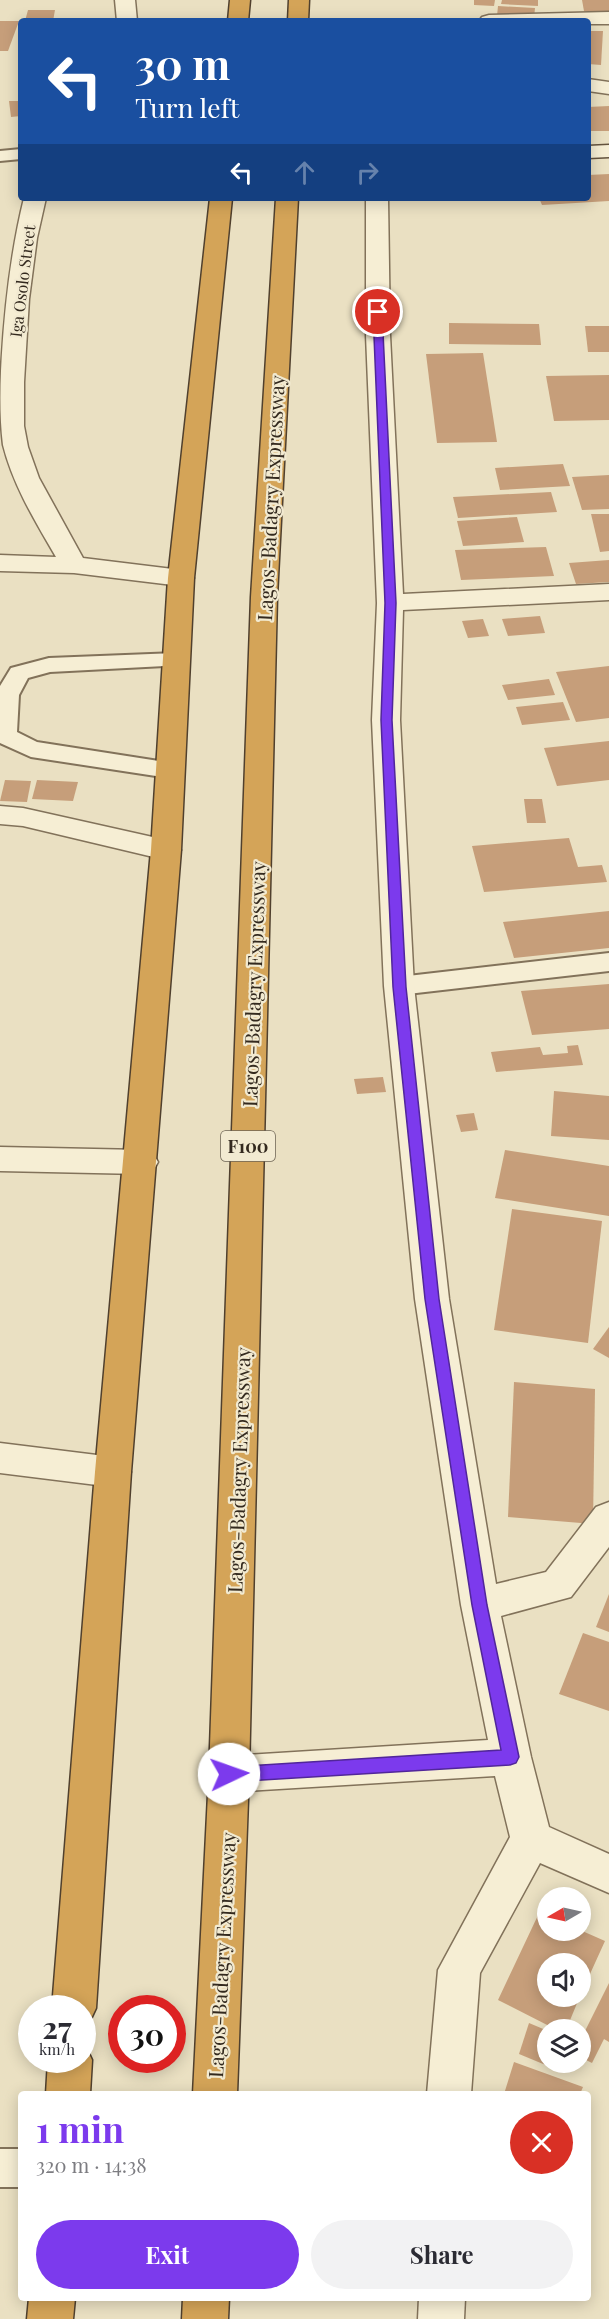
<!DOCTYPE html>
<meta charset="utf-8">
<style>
body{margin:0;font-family:"Playfair Display",serif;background:#f2f2f3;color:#2b2b33;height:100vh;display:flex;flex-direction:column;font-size:22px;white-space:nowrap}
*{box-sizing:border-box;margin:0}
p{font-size:20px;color:#7c7c81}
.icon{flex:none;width:33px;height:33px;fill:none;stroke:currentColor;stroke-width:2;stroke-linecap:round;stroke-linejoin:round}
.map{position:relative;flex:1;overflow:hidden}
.drawer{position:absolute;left:18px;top:2091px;width:573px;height:210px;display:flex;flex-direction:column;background:#fff;border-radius:6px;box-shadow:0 3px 15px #0003}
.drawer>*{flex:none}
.top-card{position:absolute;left:18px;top:18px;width:573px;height:183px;border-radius:6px;box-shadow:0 3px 15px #0003;background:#1a4fa0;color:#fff;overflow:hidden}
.needle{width:39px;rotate:261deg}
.buttons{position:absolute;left:537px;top:1887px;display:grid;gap:12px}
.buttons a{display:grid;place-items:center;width:54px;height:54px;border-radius:50%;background:#fff;box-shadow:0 3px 15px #0003;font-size:30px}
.speed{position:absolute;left:18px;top:1995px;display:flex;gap:12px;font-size:30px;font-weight:700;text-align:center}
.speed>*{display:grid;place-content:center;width:78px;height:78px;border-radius:50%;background:#fff;box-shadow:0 3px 15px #0003;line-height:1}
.speed small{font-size:15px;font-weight:400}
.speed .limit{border:9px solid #d22;background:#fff;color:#111}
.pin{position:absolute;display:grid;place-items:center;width:51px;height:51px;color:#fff;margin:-26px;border:3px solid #fff;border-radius:50%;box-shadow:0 2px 6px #0007}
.me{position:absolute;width:66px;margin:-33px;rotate:87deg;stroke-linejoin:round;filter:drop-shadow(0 0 4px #0008)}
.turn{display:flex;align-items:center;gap:21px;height:126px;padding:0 18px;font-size:27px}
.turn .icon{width:78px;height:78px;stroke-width:2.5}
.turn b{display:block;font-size:42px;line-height:51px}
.lanes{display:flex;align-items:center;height:57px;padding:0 18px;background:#0003;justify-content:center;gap:30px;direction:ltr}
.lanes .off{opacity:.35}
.round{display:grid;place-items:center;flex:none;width:63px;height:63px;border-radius:32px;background:#f2f2f3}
.summary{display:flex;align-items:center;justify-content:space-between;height:102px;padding:0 18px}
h1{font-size:36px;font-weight:700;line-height:45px;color:#7c3aed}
.cta{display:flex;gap:12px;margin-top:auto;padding:12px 18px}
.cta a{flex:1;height:69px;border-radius:36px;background:#7c3aed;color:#fff;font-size:24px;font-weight:700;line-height:69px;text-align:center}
.cta a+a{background:#f2f2f3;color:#2b2b33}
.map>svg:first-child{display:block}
</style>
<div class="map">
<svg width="609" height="2319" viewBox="0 0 609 2319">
<rect width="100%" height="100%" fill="#eae0c2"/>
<g fill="#c69e7a">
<polygon points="474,0 495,0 494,6 474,5"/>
<polygon points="502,0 538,0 538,6 501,4"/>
<polygon points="582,0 609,0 609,11 584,11"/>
<polygon points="498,6 535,8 534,18 497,16"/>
<polygon points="28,10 55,10 53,21 25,21"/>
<polygon points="0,21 19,21 8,51 0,51"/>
<polygon points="588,31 603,31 601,65 588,64"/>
<polygon points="9,101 21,101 21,116 11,117"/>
<polygon points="609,106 609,131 588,131 588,107"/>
<polygon points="609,174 609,201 542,205 539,198 588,198 588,175"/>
<polygon points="449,323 539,324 541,345 449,344"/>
<polygon points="585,326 609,326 609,352 588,352"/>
<polygon points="483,353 497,442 437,443 426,354"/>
<polygon points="609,375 609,420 554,421 546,376"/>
<polygon points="563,464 570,486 500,490 495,468"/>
<polygon points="609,475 609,509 582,510 572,477"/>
<polygon points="551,492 557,512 458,518 453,497"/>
<polygon points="591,514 609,514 609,551 600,552"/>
<polygon points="517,517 524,542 463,546 457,521"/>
<polygon points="546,547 554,576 461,580 455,550"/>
<polygon points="609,560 609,582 576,584 569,563"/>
<polygon points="540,616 545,633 508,636 502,619"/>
<polygon points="483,619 489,636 468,638 462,621"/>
<polygon points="609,666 609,718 576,722 556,672"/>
<polygon points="549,679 555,695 508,700 502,685"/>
<polygon points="563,702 570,720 522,725 516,707"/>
<polygon points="609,741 609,780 557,786 544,748"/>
<polygon points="5,780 31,781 27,802 0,801"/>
<polygon points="37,780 78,782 73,801 32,799"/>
<polygon points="524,799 542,799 546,823 527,823"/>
<polygon points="569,838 578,867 602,865 607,882 484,892 472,846"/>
<polygon points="609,911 609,948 514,958 503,922"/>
<polygon points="609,984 609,1029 532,1035 521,991"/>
<polygon points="578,1045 583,1065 496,1072 491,1052 540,1047 543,1055 568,1053 567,1046"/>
<polygon points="383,1077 386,1092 357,1094 354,1079"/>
<polygon points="554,1091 609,1096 609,1140 551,1136"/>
<polygon points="474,1113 478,1130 461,1132 456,1115"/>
<polygon points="505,1150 609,1166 609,1216 495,1198"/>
<polygon points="512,1209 602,1221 588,1343 494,1330"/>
<polygon points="609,1327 609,1358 593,1349"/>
<polygon points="514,1382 595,1389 593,1524 508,1517"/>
<polygon points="609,1594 609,1632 596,1627"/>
<polygon points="583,1633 609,1642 609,1711 559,1694"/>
<polygon points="540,1911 548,1914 548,1930 580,1930 605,1941 580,1996 580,1964 548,1964 548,1996 580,1996 566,2030 557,2030 498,2000"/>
<polygon points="609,1983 609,2042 604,2039 592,2063 580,2057 580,2041"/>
<polygon points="529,2023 548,2031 548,2066 519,2054"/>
<polygon points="514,2062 583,2087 580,2094 504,2094"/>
</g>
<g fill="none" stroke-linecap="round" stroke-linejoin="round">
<defs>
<g id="lane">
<polygon points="21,149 21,159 0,161 0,151"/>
<polygon points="176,653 184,655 188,660 184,665 50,672 28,678 19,695 17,732 37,742 178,764 181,770 178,776 169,778 31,757 0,743 0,686 11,668 49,658"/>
<polygon points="609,953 609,971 399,995 390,993 386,986 390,979 399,977"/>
<rect x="0" y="2149" width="21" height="38"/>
</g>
<g id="street">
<polygon points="115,0 135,0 137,21 117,21"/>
<polygon points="609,12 609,24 588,24 588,21 479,21 482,17 489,15"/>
<polygon points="588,79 609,82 609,94 588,91"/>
<path d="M24 198H46L37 238 29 299 24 382V426L28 447 39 478 83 558 181 570 190 572 194 578 190 584 181 586 74 573 0 571V555L56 557C35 521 13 485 3 445 0 421 0 395 1 371 4 313 10 255 24 198Z"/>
<polygon points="366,198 388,198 390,335 403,594 609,584 609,600 403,610 400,720 414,986 449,1299 496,1584 546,1572 596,1507 609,1502 609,1547 571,1597 501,1616 531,1757 549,1827 609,1854 609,1893 540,1863 480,1973 471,2094 427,2094 438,1970 510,1837 495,1776 229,1792 215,1787 209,1774 215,1761 229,1756 488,1740 461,1605 415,1299 384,986 372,720 377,603 366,335"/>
<polygon points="0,806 23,808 166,840 176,843 181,850 176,857 166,860 23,826 0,824"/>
<polygon points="0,1147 141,1150 153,1153 158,1162 153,1171 141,1174 0,1171"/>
<polygon points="0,1443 113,1457 126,1461 131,1472 126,1483 113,1487 0,1473"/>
<polygon points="419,2298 465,2298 464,2319 418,2319"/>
</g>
<polygon id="secondary" points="609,145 609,157 588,158 588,146"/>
<g id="highway">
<polygon points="230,0 250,0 248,21 228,21"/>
<polygon points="289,0 309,0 308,21 288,21"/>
<polygon points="210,198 232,198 194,578 181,850 131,1472 96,2008 89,2023 82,2026 82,2008 52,2008 95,1472 151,850 168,578"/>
<polygon points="276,198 298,198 277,597 249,1774 237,2094 193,2094 209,1774 251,597"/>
<polygon points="82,2044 85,2045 92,2060 90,2094 46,2094 48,2060 82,2060"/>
<polygon points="29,2298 75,2298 73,2319 27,2319"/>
<polygon points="183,2298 229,2298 228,2319 182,2319"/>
</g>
</defs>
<use href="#lane" stroke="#82725a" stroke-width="4"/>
<use href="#street" stroke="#82725a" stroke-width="3"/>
<use href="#secondary" stroke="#64533e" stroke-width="3"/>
<use href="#highway" stroke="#50402e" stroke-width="3"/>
<use href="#lane" fill="#f6eed4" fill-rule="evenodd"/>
<use href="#street" fill="#f6eed4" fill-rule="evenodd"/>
<use href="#secondary" fill="#f6eed4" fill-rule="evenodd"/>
<use href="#highway" fill="#d4a458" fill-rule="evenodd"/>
</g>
<polygon fill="#7c3aed" stroke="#51269a" stroke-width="1.5" points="378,309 382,312 396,603 392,720 406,987 439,1299 487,1605 519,1757 516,1763 510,1765 229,1782 223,1780 221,1774 223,1769 229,1767 501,1750 472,1605 425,1299 393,987 381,720 385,603 373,312"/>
<g text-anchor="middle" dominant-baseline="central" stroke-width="4.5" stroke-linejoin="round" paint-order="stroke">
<g font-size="16" fill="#33291e" stroke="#f2ead1">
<text transform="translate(22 281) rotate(-83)">Iga Osolo Street</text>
</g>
<rect fill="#f2ead1" stroke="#6c6354" stroke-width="1.5" x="221" y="1131" width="54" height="30" rx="4.5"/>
<g font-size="18" font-weight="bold" fill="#33291e">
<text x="248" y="1146">F100</text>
</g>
<g font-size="20" fill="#33291e" stroke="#f2ead1">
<text transform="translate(270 498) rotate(-87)">Lagos-Badagry Expressway</text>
<text transform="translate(253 984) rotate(-88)">Lagos-Badagry Expressway</text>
<text transform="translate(238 1470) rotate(-88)">Lagos-Badagry Expressway</text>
<text transform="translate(221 1955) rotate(-87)">Lagos-Badagry Expressway</text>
</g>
</g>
</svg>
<div class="buttons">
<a><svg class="needle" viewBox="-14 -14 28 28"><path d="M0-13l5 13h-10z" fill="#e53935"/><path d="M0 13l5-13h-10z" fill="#7c7c81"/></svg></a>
<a><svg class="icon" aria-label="sound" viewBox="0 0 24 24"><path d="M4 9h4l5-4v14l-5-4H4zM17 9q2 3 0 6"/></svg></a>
<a><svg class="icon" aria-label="layers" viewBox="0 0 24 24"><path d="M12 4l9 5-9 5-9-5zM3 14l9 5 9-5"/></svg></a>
</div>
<div class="speed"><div>27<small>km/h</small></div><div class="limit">30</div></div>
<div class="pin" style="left:378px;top:312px;background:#d93025"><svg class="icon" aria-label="arrive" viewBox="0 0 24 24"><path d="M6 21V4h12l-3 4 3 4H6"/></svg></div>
<svg class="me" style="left:229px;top:1774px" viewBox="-20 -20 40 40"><circle r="19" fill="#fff"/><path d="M0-13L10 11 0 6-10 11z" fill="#7c3aed"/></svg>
<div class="top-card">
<div class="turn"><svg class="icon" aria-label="left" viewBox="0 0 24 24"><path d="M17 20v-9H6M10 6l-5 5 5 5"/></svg><div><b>30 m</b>Turn left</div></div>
<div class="lanes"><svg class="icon" aria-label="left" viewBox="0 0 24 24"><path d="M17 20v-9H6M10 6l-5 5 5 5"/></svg><svg class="icon off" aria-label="ahead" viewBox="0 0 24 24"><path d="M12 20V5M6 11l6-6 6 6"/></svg><svg class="icon off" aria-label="right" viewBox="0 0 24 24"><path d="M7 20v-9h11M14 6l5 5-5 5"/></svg></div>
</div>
<section class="drawer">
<div class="summary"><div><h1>1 min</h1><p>320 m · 14:38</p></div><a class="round" style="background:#d93025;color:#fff"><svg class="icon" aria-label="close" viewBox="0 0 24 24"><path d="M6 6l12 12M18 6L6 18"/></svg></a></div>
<div class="cta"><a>Exit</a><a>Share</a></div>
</section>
</div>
